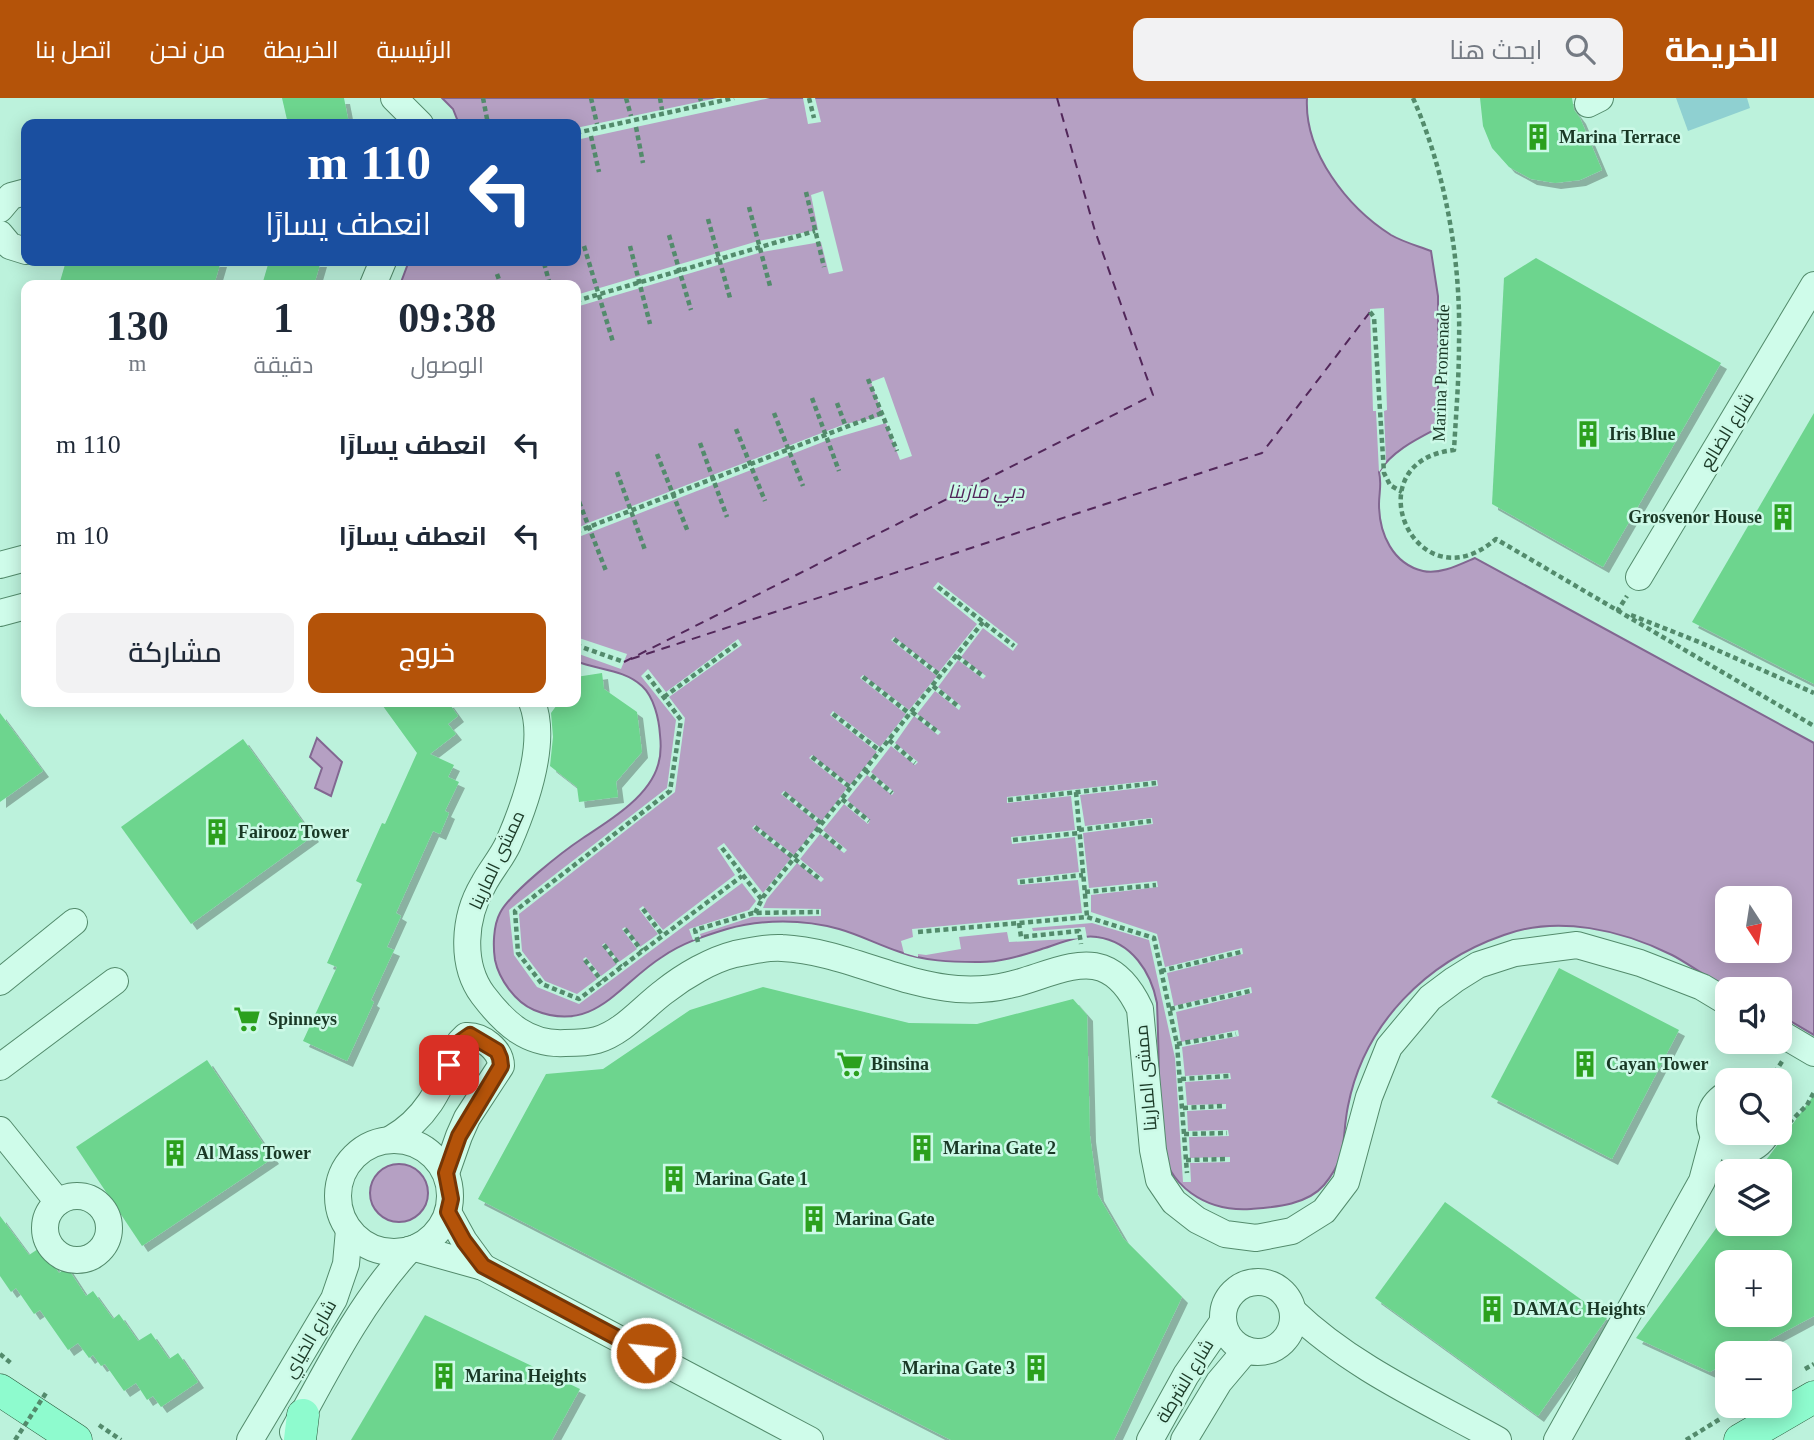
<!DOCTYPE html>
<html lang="ar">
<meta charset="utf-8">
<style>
body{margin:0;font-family:"Times New Roman",Cairo,serif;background:#f2f2f3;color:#1f2937;direction:rtl;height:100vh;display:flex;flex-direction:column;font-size:26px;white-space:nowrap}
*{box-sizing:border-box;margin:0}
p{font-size:23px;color:#747a83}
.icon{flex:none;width:38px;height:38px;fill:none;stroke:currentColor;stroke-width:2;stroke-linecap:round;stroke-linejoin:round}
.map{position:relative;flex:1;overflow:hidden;direction:ltr}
.panel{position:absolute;left:21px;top:182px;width:560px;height:427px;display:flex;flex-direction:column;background:#fff;border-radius:14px;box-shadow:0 4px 18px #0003;direction:rtl}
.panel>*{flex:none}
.guide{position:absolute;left:21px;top:21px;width:560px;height:147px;border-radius:14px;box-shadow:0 4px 18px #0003;direction:rtl;background:#1a4fa0;color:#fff;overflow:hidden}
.needle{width:46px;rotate:168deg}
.tools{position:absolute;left:1715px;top:788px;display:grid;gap:14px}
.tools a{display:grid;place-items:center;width:77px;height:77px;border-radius:14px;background:#fff;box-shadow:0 4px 18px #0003;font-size:35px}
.pin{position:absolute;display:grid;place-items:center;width:60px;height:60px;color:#fff;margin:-30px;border-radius:14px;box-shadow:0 4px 10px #0006}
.me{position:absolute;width:77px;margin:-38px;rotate:298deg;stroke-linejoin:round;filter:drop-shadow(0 0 5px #0008)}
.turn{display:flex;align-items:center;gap:24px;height:147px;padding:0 35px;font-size:32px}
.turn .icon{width:91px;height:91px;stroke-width:2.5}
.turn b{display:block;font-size:49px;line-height:60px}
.eta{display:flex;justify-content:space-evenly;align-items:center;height:119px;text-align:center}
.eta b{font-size:42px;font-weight:600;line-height:49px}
.action{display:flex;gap:14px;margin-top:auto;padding:14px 35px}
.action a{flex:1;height:80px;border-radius:14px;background:#b45309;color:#fff;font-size:28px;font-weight:600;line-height:80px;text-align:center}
.action a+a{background:#f2f2f3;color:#1f2937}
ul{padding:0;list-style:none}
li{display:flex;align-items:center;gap:21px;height:91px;padding:0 35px}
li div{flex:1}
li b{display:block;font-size:26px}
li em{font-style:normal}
header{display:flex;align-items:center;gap:42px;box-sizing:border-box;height:98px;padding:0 35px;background:#b45309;color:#fff}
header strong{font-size:33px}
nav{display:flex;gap:38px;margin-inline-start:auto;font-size:24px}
.search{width:490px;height:63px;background:#f2f2f3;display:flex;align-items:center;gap:18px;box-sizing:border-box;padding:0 24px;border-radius:14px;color:#747a83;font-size:26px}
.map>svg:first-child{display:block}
</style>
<header>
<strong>الخريطة</strong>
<div class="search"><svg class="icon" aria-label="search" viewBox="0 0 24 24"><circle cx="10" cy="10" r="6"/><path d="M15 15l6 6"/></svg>ابحث هنا</div>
<nav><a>الرئيسية</a><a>الخريطة</a><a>من نحن</a><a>اتصل بنا</a></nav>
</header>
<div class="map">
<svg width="1814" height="1342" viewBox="0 0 1814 1342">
<defs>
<filter id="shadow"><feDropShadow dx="6" dy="6" stdDeviation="0" flood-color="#0004"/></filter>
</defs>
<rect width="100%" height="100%" fill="#bcf2dc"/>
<polygon fill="#8fd0d1" points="1676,0 1747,0 1750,10 1688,33"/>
<g fill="#b5a0c3" stroke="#826791" stroke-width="2" fill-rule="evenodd">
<path d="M442 0H1307C1304 54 1347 109 1391 137 1403 144 1418 148 1431 153L1438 198V330C1417 341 1392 353 1379 374 1382 386 1379 395 1379 406 1379 436 1393 466 1423 473 1440 477 1461 466 1475 460L1814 645V937L1780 917V891C1766 891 1746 894 1732 891 1717 887 1688 865 1672 857 1622 832 1558 817 1504 837 1426 864 1364 926 1348 1008 1341 1042 1349 1057 1324 1087 1307 1107 1275 1109 1251 1111 1207 1114 1166 1089 1161 1042 1159 1025 1160 1006 1159 989 1159 961 1158 933 1157 905 1151 874 1132 844 1097 839 1082 836 1060 845 1045 850 1023 857 1000 865 976 864 951 864 924 863 900 854 879 847 860 837 839 831 803 821 763 821 727 831 704 838 682 845 662 859 619 886 594 937 534 912 515 904 499 881 495 862 493 849 493 828 500 815 511 794 562 754 583 740 609 723 649 699 658 667 661 658 661 646 660 637 659 621 654 599 642 588 624 571 597 572 576 563V187H400L409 163H576V26H459L453 11ZM1727 800H1780V852H1727Z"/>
<polygon points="317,640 342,664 331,698 315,690 322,670 310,659"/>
<circle cx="399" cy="1095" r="29"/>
</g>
<g fill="#bcf2dc">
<polygon points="717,0 770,0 576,42 576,30"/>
<polygon points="803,0 815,0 821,24 808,26"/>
<polygon points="823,93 843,173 829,176 821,144 762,154 576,209 576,197 758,143 818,132 811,97"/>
<polygon points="1384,210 1387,312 1384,313 1386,364 1379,374 1376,313 1373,313 1370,211"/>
<polygon points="884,279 912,358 900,362 886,325 828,342 576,440 576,431 588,425 845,326 883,318 871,284"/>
<polygon points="938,484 1018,546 1013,553 983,530 961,559 986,578 983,581 958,562 938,589 961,608 959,612 935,593 917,616 941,634 938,637 914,618 895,645 918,664 915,667 891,648 871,674 894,694 892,697 867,677 847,702 870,722 868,726 844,706 823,732 847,752 844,755 820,736 800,761 824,781 821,784 797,765 767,801 763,810 821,811 821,818 752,819 700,836 701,839 693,842 689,831 749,812 756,803 742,785 579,906 537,889 514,857 509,812 667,690 676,622 641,578 648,571 666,594 738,541 742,547 669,599 685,620 675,694 519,816 522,853 545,883 577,896 597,881 583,861 586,859 601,878 617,866 602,847 605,845 619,864 637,851 622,831 625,829 640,849 658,836 639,811 643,808 663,832 735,777 717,750 724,745 763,795 791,760 752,730 755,727 794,757 819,726 781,696 784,693 822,723 847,690 809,660 812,657 850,687 877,654 830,617 833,613 880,649 906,616 860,580 863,577 909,612 937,578 891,542 894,539 939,574 977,526 933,490"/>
<polygon points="576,539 627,556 621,571 576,555"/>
<polygon points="1157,682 1158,688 1080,697 1085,728 1152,720 1153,726 1083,735 1089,790 1157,783 1158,789 1091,797 1091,814 1157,836 1165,869 1242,850 1243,856 1167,875 1174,908 1251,889 1252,895 1176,914 1181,944 1238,932 1239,938 1182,949 1185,978 1230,975 1231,981 1185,984 1187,1007 1226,1006 1226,1011 1187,1013 1188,1033 1228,1032 1229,1038 1189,1039 1190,1060 1230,1059 1230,1064 1190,1065 1191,1084 1183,1084 1175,960 1149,842 1092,825 1032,830 1033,833 1085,829 1087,840 1009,844 1007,834 959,839 961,851 926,857 918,856 918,859 904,855 901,843 913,839 912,831 1082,815 1078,782 1018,787 1017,781 1079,774 1075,739 1012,746 1011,739 1075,732 1071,698 1007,705 1007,699"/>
</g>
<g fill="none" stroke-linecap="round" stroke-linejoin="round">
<g stroke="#52275a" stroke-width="2" stroke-dasharray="9 7" stroke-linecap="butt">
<polyline points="631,561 1262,355 1370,214"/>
<polyline points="624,564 1153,297 1095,133 1057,0"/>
</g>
</g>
<g fill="#6dd58e" fill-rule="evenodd" filter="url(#shadow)">
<polygon points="282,0 344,0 349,26 288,26"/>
<polygon points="1480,0 1572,0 1574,12 1580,20 1602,72 1580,82 1555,85 1531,81 1509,69 1492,50 1483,28"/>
<polygon points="1536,160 1721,265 1603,469 1492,406 1504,180"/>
<polygon points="66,163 221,163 214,187 59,187"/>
<polygon points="269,163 321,163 314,187 262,187"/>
<polygon points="1814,315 1814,586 1692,524"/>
<polygon points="602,575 604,591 637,614 642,654 616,684 618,699 579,704 577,689 550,668 553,639 551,615 559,604 576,604 576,579"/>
<polygon points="380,604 448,604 458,618 448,626 456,636 430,656 454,667 448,679 459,684 445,713 449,715 440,736 433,733 396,815 401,818 387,849 394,852 371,902 374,904 347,963 303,943 337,869 327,865 362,786 356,783 382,725 385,726 417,655"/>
<polygon points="0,615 43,673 0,704"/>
<polygon points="243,641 313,738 191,826 121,729"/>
<polygon points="1559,870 1679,932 1612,1061 1491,999"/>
<polygon points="763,889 909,925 977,926 1073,901 1087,917 1090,1038 1098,1097 1123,1140 1182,1199 1114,1342 951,1342 478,1101 546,976 603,971 690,912"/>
<polygon points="207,962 273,1060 142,1148 76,1049"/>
<path d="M1814 997V1218L1745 1255H1727V1264L1710 1274 1636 1240 1720 1125H1780V1073H1758ZM1727 1164H1780V1216H1727Z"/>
<polygon points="1445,1104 1607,1220 1538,1318 1375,1200"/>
<polygon points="0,1118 29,1157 41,1149 59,1175 67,1169 86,1198 93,1193 113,1221 119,1216 138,1243 151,1235 169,1261 178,1255 198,1284 161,1309 153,1298 147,1302 136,1285 124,1293 105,1266 101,1268 93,1257 89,1260 78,1245 68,1252 40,1212 34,1216 16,1190 11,1194 0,1178"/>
<polygon points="425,1217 580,1291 552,1342 351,1342"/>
</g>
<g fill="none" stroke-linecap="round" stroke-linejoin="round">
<defs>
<g id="minor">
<polyline points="394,0 420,26"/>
<polyline points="1588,6 1600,0"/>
<polyline points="0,111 11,98 26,94"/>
<polyline points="0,136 10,148 26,153"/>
<polyline points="373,187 383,163"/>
<polyline points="0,467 26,460"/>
<polyline points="1639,479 1814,187"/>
<polyline points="0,515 26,508"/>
<path d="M532 604C548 645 525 707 508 746 501 761 490 773 483 787 464 819 460 866 483 897 505 926 528 947 565 945 575 945 587 945 597 942 624 934 643 909 665 893 684 878 711 862 735 856 749 853 768 849 782 850 843 853 896 886 957 891 973 892 993 891 1009 887 1036 882 1075 860 1102 870 1121 877 1132 894 1140 911L1153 1052 1159 1082 1174 1104 1197 1122 1225 1136 1256 1140 1292 1133 1324 1113 1346 1084 1369 999 1389 949 1430 900 1454 882 1478 867 1515 855 1577 847 1640 865 1702 889 1727 904"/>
<polyline points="0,884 74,824"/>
<polyline points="1780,935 1814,955"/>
<polyline points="0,969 115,883"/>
<path d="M1727 996C1681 1024 1739 1083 1768 1034"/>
<polyline points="0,1032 58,1104"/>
<path d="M391 1041C431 1018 442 984 460 944L466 938C482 937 501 952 501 968L467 1020 459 1038 446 1075"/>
<circle cx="394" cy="1098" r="56"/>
<circle cx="77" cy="1130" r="32"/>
<polyline points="448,1114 464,1143 483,1169"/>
<polyline points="415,1150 483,1169 810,1342"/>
<circle cx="1258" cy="1219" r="35"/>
<path d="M1293 1213C1351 1269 1428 1303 1498 1342"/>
<path d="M293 1334C327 1272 360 1205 409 1152"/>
<polyline points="250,1342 334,1201 346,1166 349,1132"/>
<polyline points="1150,1342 1186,1277 1222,1225"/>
<polyline points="1184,1342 1219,1284 1246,1252"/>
<polyline points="1557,1342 1702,1083 1714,1038"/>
</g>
<g id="major">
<polyline points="0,1292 76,1342"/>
<polyline points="300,1342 303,1317"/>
<polyline points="1740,1342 1814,1299"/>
</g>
</defs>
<use href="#minor" stroke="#538b6c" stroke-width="28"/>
<use href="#major" stroke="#29583a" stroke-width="33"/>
<g stroke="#538b6c" stroke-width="4.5" stroke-dasharray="5 3.5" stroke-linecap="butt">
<polyline points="483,0 488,26"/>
<polyline points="591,0 597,26"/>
<polyline points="626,0 631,18"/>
<polyline points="660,0 662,12"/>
<polyline points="700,0 701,3"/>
<polyline points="809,0 814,20"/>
<path d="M1413 0C1446 75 1461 163 1459 245 1459 281 1456 316 1454 352 1351 363 1415 511 1496 441L1814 628"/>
<polyline points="636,29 643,65"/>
<polyline points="576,35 734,0"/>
<polyline points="591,38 599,74"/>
<polyline points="806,94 824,169"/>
<polyline points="749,109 770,188"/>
<polyline points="708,121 730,200"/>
<polyline points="669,137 691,212"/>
<polyline points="584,148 613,244"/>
<polyline points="630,148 650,226"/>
<polyline points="544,165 550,187"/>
<polyline points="497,176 501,187"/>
<polyline points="576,203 815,133"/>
<polyline points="1370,214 1374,219 1384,375 1390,387 1402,394"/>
<polyline points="868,281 897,353"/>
<polyline points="812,300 839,373"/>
<polyline points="837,305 846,329"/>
<polyline points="774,315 803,388"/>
<polyline points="736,331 765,403"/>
<polyline points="700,345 727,419"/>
<polyline points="657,356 688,434"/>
<polyline points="617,374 645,452"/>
<polyline points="576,396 606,473"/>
<polyline points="576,434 882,315"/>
<polyline points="938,489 1014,548"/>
<polyline points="1620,513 1618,512 1627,498"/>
<polyline points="1631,517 1699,544 1814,595"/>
<polyline points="894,541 941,578"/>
<polyline points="576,547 624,564"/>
<polyline points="957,558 983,578"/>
<polyline points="647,577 681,622 670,693 515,813 518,855 542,886 579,901 742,778"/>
<polyline points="863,579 910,616"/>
<polyline points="933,588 959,609"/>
<polyline points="664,599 738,545"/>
<polyline points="912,614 938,634"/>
<polyline points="833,616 880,653"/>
<polyline points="889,642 915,665"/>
<polyline points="812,659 851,690"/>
<polyline points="865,672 892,695"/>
<polyline points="1076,694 1087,819"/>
<polyline points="784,695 822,726"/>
<polyline points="842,701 869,723"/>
<polyline points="1008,702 1156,685"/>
<polyline points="755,729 821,782"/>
<polyline points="818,731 844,753"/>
<polyline points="1079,732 1151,723"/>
<polyline points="1013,742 1079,735"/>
<polyline points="722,750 762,802"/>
<polyline points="1020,784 1083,777"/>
<polyline points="1085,794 1156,787"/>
<polyline points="643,811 663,838"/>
<polyline points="755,815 763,799 983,524"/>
<polyline points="1019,825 1021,839 1079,833 1081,846"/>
<polyline points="625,831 642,853"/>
<polyline points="918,834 1087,819 1154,840 1177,946 1187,1075"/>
<polyline points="698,844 695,832 753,815 819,814"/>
<polyline points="604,847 621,869"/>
<polyline points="585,862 602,883"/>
<polyline points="1161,873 1241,854"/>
<polyline points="1170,911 1250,893"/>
<polyline points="1177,946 1236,936"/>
<polyline points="1181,981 1229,978"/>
<polyline points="1770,982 1783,962"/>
<polyline points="1183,1010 1224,1008"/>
<polyline points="1789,1025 1807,1007 1814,994"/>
<polyline points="1184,1036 1227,1035"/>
<polyline points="1186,1062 1228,1061"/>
<polyline points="0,1256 12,1266"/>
<polyline points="1805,1271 1814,1266"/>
<polyline points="99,1327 121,1342"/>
<polyline points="1686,1342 1720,1321"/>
</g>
<use href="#minor" stroke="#cffcea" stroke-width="26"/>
<use href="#major" stroke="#8efbce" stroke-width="32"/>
<polyline stroke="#538b6c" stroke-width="4.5" stroke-dasharray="5 3.5" stroke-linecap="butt" points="15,1342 46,1295"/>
</g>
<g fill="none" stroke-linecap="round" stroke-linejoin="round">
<defs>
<polyline id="route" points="449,967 460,944 470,937 497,953 500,960 501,968 459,1038 446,1075 451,1101 448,1114 464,1143 483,1168 646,1255"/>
</defs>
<use href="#route" stroke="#753606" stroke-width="18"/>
<use href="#route" stroke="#b45309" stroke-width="12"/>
</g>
<defs>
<symbol id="building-bare" viewBox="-9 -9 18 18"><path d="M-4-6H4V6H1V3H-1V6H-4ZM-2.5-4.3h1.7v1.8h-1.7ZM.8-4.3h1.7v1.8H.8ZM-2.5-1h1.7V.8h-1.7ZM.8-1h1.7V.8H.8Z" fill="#2ba01d" stroke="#ccf9e7" stroke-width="2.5" paint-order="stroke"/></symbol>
<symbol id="supermarket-bare" viewBox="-9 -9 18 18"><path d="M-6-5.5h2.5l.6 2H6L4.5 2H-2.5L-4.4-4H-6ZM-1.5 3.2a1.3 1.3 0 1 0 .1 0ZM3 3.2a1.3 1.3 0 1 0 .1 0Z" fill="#2ba01d" stroke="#ccf9e7" stroke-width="2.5" paint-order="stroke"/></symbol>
</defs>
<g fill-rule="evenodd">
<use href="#building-bare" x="1519" y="20" width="38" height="38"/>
<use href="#building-bare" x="1569" y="317" width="38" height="38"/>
<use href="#building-bare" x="1764" y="400" width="38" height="38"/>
<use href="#building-bare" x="198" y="715" width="38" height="38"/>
<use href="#supermarket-bare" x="228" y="902" width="38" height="38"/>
<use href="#supermarket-bare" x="831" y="947" width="38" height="38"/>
<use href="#building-bare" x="1566" y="947" width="38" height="38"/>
<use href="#building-bare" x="903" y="1031" width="38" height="38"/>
<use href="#building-bare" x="156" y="1036" width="38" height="38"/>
<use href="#building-bare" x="655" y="1062" width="38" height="38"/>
<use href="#building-bare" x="795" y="1102" width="38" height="38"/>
<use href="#building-bare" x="1473" y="1192" width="38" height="38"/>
<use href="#building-bare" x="1017" y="1251" width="38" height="38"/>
<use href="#building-bare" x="425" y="1259" width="38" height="38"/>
</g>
<g text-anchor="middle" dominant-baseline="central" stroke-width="5" stroke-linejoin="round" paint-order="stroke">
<g font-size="18" font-weight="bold" fill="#1a3926" stroke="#ccf9e7" text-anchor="start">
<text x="1559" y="39">Marina Terrace</text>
<text x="1609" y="336">Iris Blue</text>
<text x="1762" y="419" text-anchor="end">Grosvenor House</text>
<text x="238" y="734">Fairooz Tower</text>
<text x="268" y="921">Spinneys</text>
<text x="871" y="966">Binsina</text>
<text x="1606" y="966">Cayan Tower</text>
<text x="943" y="1050">Marina Gate 2</text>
<text x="196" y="1055">Al Mass Tower</text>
<text x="695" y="1081">Marina Gate 1</text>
<text x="835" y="1121">Marina Gate</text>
<text x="1513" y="1211">DAMAC Heights</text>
<text x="1015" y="1270" text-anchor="end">Marina Gate 3</text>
<text x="465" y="1278">Marina Heights</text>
</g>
<g font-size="18" fill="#1a3926" stroke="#ccf9e7">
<text transform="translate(1441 275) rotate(-88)">Marina Promenade</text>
<text transform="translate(1727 333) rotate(-59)">شارع الضالع</text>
<text transform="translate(497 762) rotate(-65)">ممشى المارينا</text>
<text transform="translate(1146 980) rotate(-95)">ممشى المارينا</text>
<text transform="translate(310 1241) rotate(-60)">شارع الخياي</text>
<text transform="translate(1185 1283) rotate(-59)">شارع الشرطة</text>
</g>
<g font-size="19" font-style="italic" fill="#52275a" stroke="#ccf9e7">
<text x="986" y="393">دبي مارينا</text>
</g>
</g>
</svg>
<div class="tools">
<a><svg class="needle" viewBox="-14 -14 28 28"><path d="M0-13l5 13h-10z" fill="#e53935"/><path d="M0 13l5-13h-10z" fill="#747a83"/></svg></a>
<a><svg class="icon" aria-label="sound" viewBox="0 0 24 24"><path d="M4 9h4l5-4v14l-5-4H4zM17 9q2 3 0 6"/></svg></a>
<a><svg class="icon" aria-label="search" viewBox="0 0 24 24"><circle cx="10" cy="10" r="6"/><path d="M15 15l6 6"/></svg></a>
<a><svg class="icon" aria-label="layers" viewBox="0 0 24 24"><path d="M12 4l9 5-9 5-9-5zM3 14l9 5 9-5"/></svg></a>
<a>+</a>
<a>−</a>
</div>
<div class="pin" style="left:449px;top:967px;background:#d93025"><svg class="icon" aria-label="arrive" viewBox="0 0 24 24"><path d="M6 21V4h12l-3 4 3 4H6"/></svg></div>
<svg class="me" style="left:646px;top:1255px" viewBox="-20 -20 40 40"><circle r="17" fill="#b45309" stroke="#fff" stroke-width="3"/><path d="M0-11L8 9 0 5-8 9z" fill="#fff"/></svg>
<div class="guide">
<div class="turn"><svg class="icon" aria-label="left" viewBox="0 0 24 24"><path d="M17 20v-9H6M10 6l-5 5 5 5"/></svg><div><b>110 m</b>انعطف يسارًا</div></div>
</div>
<section class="panel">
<div class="eta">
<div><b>09:38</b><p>الوصول</p></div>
<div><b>1</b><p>دقيقة</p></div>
<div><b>130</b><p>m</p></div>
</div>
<ul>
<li><svg class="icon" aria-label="left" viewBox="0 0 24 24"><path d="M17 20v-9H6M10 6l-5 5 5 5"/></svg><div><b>انعطف يسارًا</b></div><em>110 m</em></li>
<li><svg class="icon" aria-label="left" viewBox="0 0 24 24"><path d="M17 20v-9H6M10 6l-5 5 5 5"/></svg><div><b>انعطف يسارًا</b></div><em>10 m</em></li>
</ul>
<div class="action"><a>خروج</a><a>مشاركة</a></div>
</section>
</div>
